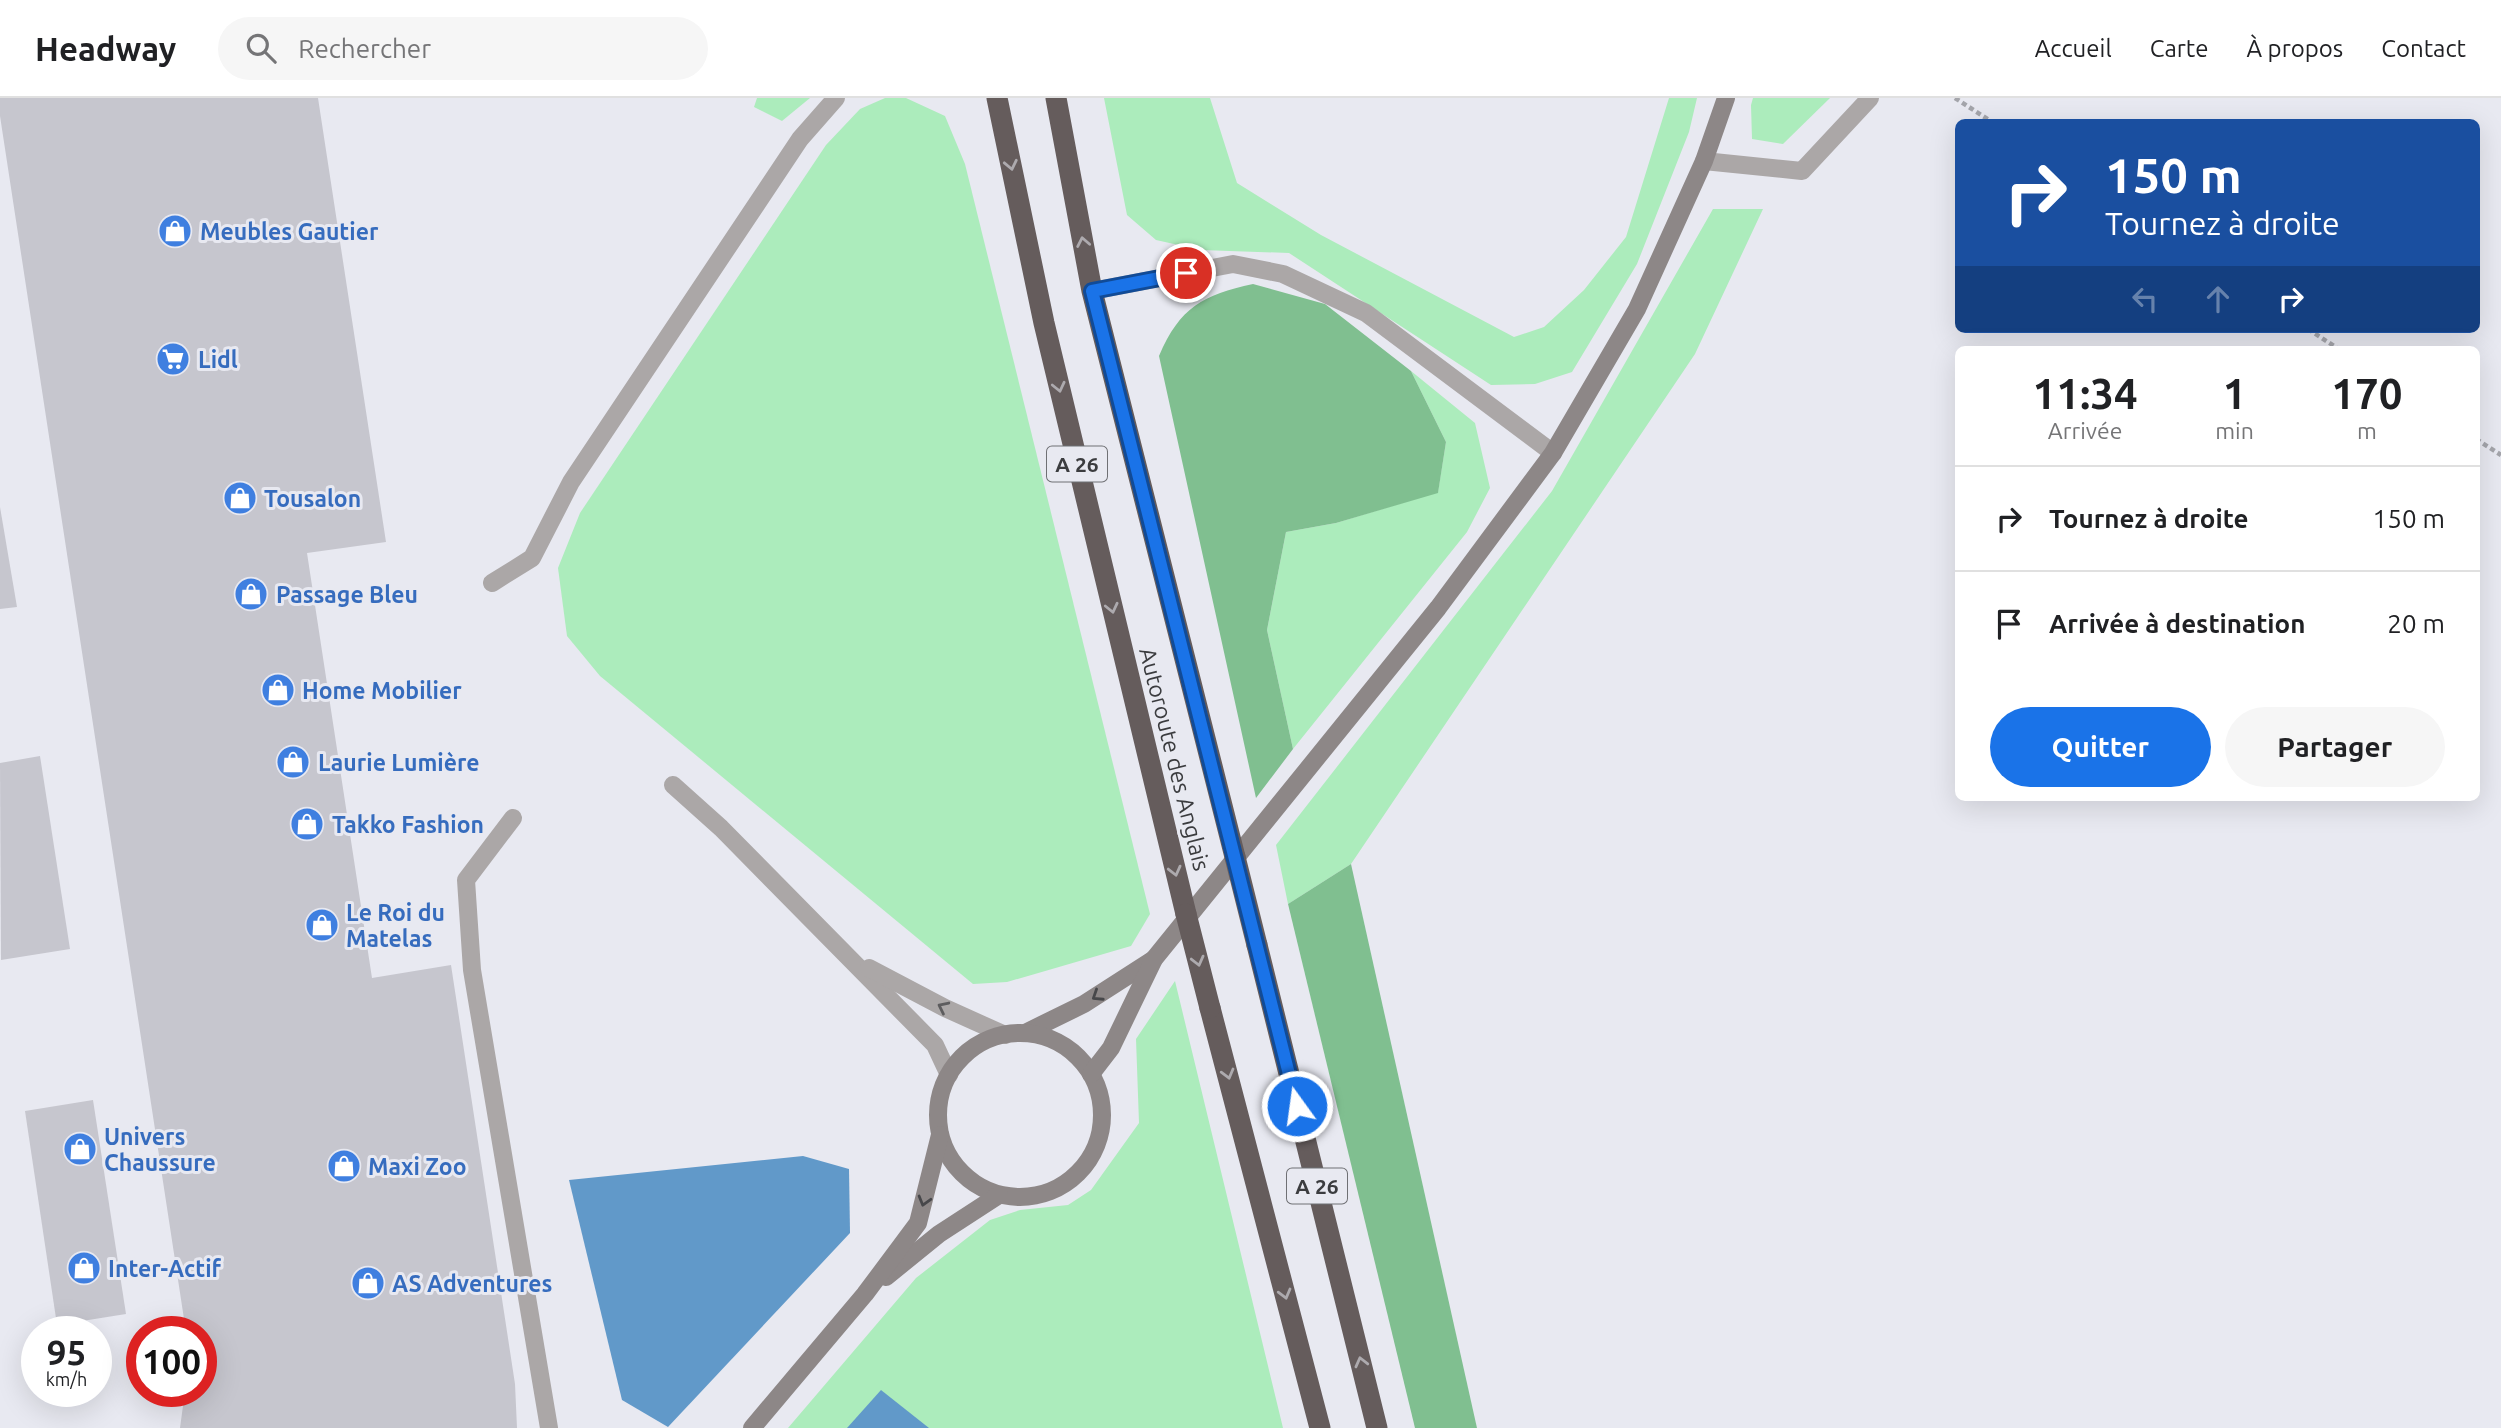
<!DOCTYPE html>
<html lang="fr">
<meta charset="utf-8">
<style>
body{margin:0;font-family:Ubuntu,sans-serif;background:#f6f6f6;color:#202124;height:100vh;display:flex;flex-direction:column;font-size:26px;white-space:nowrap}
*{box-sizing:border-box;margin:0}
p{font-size:23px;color:#757577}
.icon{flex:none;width:38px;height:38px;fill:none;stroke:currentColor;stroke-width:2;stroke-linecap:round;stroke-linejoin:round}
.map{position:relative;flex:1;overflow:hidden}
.drawer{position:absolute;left:1955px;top:248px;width:525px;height:455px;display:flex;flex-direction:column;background:#fff;border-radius:10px;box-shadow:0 7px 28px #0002}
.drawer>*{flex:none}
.banner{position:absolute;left:1955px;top:21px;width:525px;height:214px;border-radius:10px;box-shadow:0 7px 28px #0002;background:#1a4fa0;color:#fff;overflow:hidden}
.speed{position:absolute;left:21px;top:1218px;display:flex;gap:14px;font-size:35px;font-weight:700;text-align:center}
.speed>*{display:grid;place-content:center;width:91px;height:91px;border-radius:50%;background:#fff;box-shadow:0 7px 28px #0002;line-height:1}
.speed small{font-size:18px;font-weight:400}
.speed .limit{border:10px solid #d22;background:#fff;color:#111}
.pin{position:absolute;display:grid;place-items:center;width:60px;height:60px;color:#fff;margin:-30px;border:4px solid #fff;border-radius:50%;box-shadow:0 2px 7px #0007}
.me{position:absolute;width:77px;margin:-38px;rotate:346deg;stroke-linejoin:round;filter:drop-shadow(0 0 5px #0008)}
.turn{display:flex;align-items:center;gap:24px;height:147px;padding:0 35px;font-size:32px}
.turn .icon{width:91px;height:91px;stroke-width:2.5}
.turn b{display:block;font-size:49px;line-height:60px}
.lanes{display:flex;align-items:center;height:66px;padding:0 35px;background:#0003;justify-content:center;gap:35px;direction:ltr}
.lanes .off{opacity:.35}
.eta{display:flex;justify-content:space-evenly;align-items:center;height:119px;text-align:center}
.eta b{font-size:42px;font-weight:600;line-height:49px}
.action{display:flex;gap:14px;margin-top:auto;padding:14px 35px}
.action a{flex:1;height:80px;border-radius:42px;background:#1a73e8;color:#fff;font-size:28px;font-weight:600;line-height:80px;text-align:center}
.action a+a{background:#f6f6f6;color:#202124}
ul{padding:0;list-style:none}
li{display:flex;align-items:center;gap:21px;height:105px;padding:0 35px;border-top:2px solid #e0e0e0}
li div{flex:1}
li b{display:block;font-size:26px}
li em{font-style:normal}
header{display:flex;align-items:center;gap:42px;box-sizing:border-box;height:98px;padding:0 35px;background:#fff;border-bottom:2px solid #e0e0e0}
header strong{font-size:33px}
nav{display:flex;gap:38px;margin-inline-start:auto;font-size:24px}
.search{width:490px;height:63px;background:#f6f6f6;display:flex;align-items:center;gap:18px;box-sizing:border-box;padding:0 24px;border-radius:38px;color:#757577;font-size:26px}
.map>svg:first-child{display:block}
</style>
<header>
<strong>Headway</strong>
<div class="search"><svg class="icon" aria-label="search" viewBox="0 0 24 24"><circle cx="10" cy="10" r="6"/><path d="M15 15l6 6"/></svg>Rechercher</div>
<nav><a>Accueil</a><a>Carte</a><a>À propos</a><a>Contact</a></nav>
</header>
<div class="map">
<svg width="2501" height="1330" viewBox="0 0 2501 1330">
<rect width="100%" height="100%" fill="#e8e9f1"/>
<g fill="#acecbc">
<polygon points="757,0 810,0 782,23 754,9"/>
<polygon points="885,0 906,0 945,18 965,66 1150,816 1131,848 1007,884 973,886 600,578 567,538 558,470 580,415 826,47 860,11"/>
<polygon points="1104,0 1210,0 1237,85 1321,137 1514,239 1544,229 1584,192 1626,139 1669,0 1697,0 1689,34 1637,166 1572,274 1535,286 1491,287 1289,155 1201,152 1156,142 1127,117"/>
<polygon points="1753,0 1830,0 1783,46 1752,41 1751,7"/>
<polygon points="1713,111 1763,111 1695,256 1351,766 1288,806 1276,747 1552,393"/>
<polygon points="1411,273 1475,325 1490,390 1467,434 1293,651 1267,532 1286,434 1336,425 1438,394 1446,344"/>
<polygon points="1175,883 1283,1330 788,1330 916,1180 990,1122 1020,1112 1068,1107 1091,1092 1139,1025 1136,941"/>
</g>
<g fill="#80bf90">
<path d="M1253 186 1325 206 1411 273 1446 344 1438 395 1336 425 1286 434 1267 532 1293 651 1256 700 1159 258C1180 209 1203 197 1253 186Z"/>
<polygon points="1351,766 1477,1330 1415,1330 1288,806"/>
</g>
<g fill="#6199c9">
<polygon points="803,1058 849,1071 850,1135 668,1329 622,1302 569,1082"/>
<polygon points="881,1292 929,1330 847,1330"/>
</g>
<g fill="#c6c6ce">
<polygon points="0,0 318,0 386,444 307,455 372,880 451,867 515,1286 517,1330 180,1330 185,1293 201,1293 201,1234 186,1234 0,18"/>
<polygon points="0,409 17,509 0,511"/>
<polygon points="40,658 70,851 1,862 0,665"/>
<polygon points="93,1002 126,1216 57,1227 25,1013"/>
</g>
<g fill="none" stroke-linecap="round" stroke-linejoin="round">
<g stroke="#a4a5ab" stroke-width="4.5" stroke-dasharray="5 3.5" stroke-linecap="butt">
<polyline points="1955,0 1992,24"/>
<polyline points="2308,231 2340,252"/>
<polyline points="2476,341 2501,357"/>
</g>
<g stroke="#aba7a7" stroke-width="18">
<polyline points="1092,193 1233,166 1283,176 1366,215 1553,355"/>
<polyline points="492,485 532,460 571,384 800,41 836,0"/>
<polyline points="513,720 466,782 472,872 549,1330"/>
</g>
<g stroke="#aba7a7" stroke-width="18">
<polyline points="1704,63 1802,73 1870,0"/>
<polyline points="673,687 721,730 935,947 949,977"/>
<polyline points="869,870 945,910 1005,937"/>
</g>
<g stroke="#8d8787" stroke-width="18">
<polyline points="1025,935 1084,906 1154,861"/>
<circle cx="1020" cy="1017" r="82"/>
<polyline points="1091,976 1111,950 1154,861 1438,510 1553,355 1637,211 1704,63 1726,0"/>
<polyline points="886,1179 939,1136 999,1097"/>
<polyline points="752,1330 865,1196 918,1125 940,1037"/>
</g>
<g stroke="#655c5c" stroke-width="21">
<polyline points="997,0 1044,225 1186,816"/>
<polyline points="1056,0 1092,193 1235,759"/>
<polyline points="1257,847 1377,1330"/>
<polyline points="1210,910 1320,1330"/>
</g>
<g stroke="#655c5c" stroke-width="21">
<polyline points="1235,759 1257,847"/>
<polyline points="1186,816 1210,910"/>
</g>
</g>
<defs><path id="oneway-chevron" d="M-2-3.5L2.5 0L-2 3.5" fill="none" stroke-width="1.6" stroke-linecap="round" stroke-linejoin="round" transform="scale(1.75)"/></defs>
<g stroke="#adaaae">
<use href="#oneway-chevron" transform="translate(1011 67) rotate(78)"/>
<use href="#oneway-chevron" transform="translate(1083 144) rotate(-101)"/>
<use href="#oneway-chevron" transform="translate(1059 289) rotate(77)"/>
<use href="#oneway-chevron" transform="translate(1112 510) rotate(77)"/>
<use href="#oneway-chevron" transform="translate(1175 773) rotate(76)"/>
<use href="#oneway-chevron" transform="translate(1198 863) rotate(76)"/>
<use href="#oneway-chevron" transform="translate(1228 976) rotate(75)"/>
<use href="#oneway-chevron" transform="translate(1285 1196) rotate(75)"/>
<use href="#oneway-chevron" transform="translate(1361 1264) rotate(-104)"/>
</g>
<g stroke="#47474a">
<use href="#oneway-chevron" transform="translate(1097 898) rotate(147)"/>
<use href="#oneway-chevron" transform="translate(924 1103) rotate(106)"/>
</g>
<use stroke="#5d5c5e" href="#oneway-chevron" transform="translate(943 909) rotate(-154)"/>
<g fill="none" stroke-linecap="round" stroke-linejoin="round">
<defs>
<polyline id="route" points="1186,175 1092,193 1297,1008"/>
</defs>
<use href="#route" stroke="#114b97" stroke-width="18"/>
<use href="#route" stroke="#1a73e8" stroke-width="12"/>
</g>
<defs>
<symbol id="shop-disc" viewBox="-11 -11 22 22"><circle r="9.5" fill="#3f7fe0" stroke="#e8e9f1"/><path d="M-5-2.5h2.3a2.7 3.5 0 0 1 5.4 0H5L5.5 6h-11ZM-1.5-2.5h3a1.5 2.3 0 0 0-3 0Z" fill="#fff"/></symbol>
<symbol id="supermarket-disc" viewBox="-11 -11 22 22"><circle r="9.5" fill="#3f7fe0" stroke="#e8e9f1"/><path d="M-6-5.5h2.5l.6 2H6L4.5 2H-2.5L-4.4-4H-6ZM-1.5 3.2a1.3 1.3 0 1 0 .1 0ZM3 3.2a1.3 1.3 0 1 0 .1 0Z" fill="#fff"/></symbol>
</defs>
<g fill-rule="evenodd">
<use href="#shop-disc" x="156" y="114" width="38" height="38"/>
<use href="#supermarket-disc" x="154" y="242" width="38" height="38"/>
<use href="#shop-disc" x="221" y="381" width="38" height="38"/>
<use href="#shop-disc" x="232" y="477" width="38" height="38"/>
<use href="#shop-disc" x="259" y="573" width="38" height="38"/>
<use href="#shop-disc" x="274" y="645" width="38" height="38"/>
<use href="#shop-disc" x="288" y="707" width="38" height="38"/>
<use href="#shop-disc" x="303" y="808" width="38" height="38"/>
<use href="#shop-disc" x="61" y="1032" width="38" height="38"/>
<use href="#shop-disc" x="325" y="1049" width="38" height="38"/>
<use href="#shop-disc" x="65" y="1151" width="38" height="38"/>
<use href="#shop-disc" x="349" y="1166" width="38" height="38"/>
</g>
<g text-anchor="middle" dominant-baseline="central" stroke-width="6" stroke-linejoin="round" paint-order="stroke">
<g fill="#e8e9f1" stroke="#6f7074" stroke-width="2">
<rect x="1047" y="348.5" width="60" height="35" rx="5"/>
<rect x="1287" y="1070.5" width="60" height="35" rx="5"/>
</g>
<g font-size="21" font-weight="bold" fill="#3b3c3f">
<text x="1077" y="366">A 26</text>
<text x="1317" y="1088">A 26</text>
</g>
<g font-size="23" font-weight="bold" fill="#366cbe" stroke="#e8e9f1" text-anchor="start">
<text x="200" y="133">Meubles Gautier</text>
<text x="198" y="261">Lidl</text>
<text x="264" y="400">Tousalon</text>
<text x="276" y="496">Passage Bleu</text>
<text x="302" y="592">Home Mobilier</text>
<text x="318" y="664">Laurie Lumière</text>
<text x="332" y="726">Takko Fashion</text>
<text x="346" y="814">Le Roi du<tspan x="346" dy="26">Matelas</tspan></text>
<text x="104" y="1038">Univers<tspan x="104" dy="26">Chaussure</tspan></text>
<text x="368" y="1068">Maxi Zoo</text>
<text x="108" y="1170">Inter-Actif</text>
<text x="392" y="1185">AS Adventures</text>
</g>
<g font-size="23" fill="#3b3c3f" stroke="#e8e9f1">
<text transform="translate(1175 661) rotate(76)">Autoroute des Anglais</text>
</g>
</g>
</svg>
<div class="speed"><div>95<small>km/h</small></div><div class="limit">100</div></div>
<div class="pin" style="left:1186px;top:175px;background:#d93025"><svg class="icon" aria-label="arrive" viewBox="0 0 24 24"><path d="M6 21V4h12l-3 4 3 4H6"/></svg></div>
<svg class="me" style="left:1297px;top:1008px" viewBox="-20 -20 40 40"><circle r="17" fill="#1a73e8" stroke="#fff" stroke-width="3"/><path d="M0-11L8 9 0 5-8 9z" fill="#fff"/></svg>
<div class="banner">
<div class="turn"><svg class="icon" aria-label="right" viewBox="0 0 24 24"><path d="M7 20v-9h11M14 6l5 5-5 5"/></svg><div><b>150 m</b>Tournez à droite</div></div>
<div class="lanes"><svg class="icon off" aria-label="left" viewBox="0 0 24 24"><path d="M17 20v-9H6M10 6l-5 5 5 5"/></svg><svg class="icon off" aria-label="ahead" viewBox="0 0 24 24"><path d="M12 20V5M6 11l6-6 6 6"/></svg><svg class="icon" aria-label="right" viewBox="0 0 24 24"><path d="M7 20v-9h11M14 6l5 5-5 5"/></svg></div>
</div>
<section class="drawer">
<div class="eta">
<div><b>11:34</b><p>Arrivée</p></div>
<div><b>1</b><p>min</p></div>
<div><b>170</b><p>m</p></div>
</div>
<ul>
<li><svg class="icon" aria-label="right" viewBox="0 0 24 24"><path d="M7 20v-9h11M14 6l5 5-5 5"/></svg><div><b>Tournez à droite</b></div><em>150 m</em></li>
<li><svg class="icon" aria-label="arrive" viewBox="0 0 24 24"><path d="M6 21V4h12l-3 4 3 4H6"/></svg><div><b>Arrivée à destination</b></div><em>20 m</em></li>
</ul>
<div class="action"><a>Quitter</a><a>Partager</a></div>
</section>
</div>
